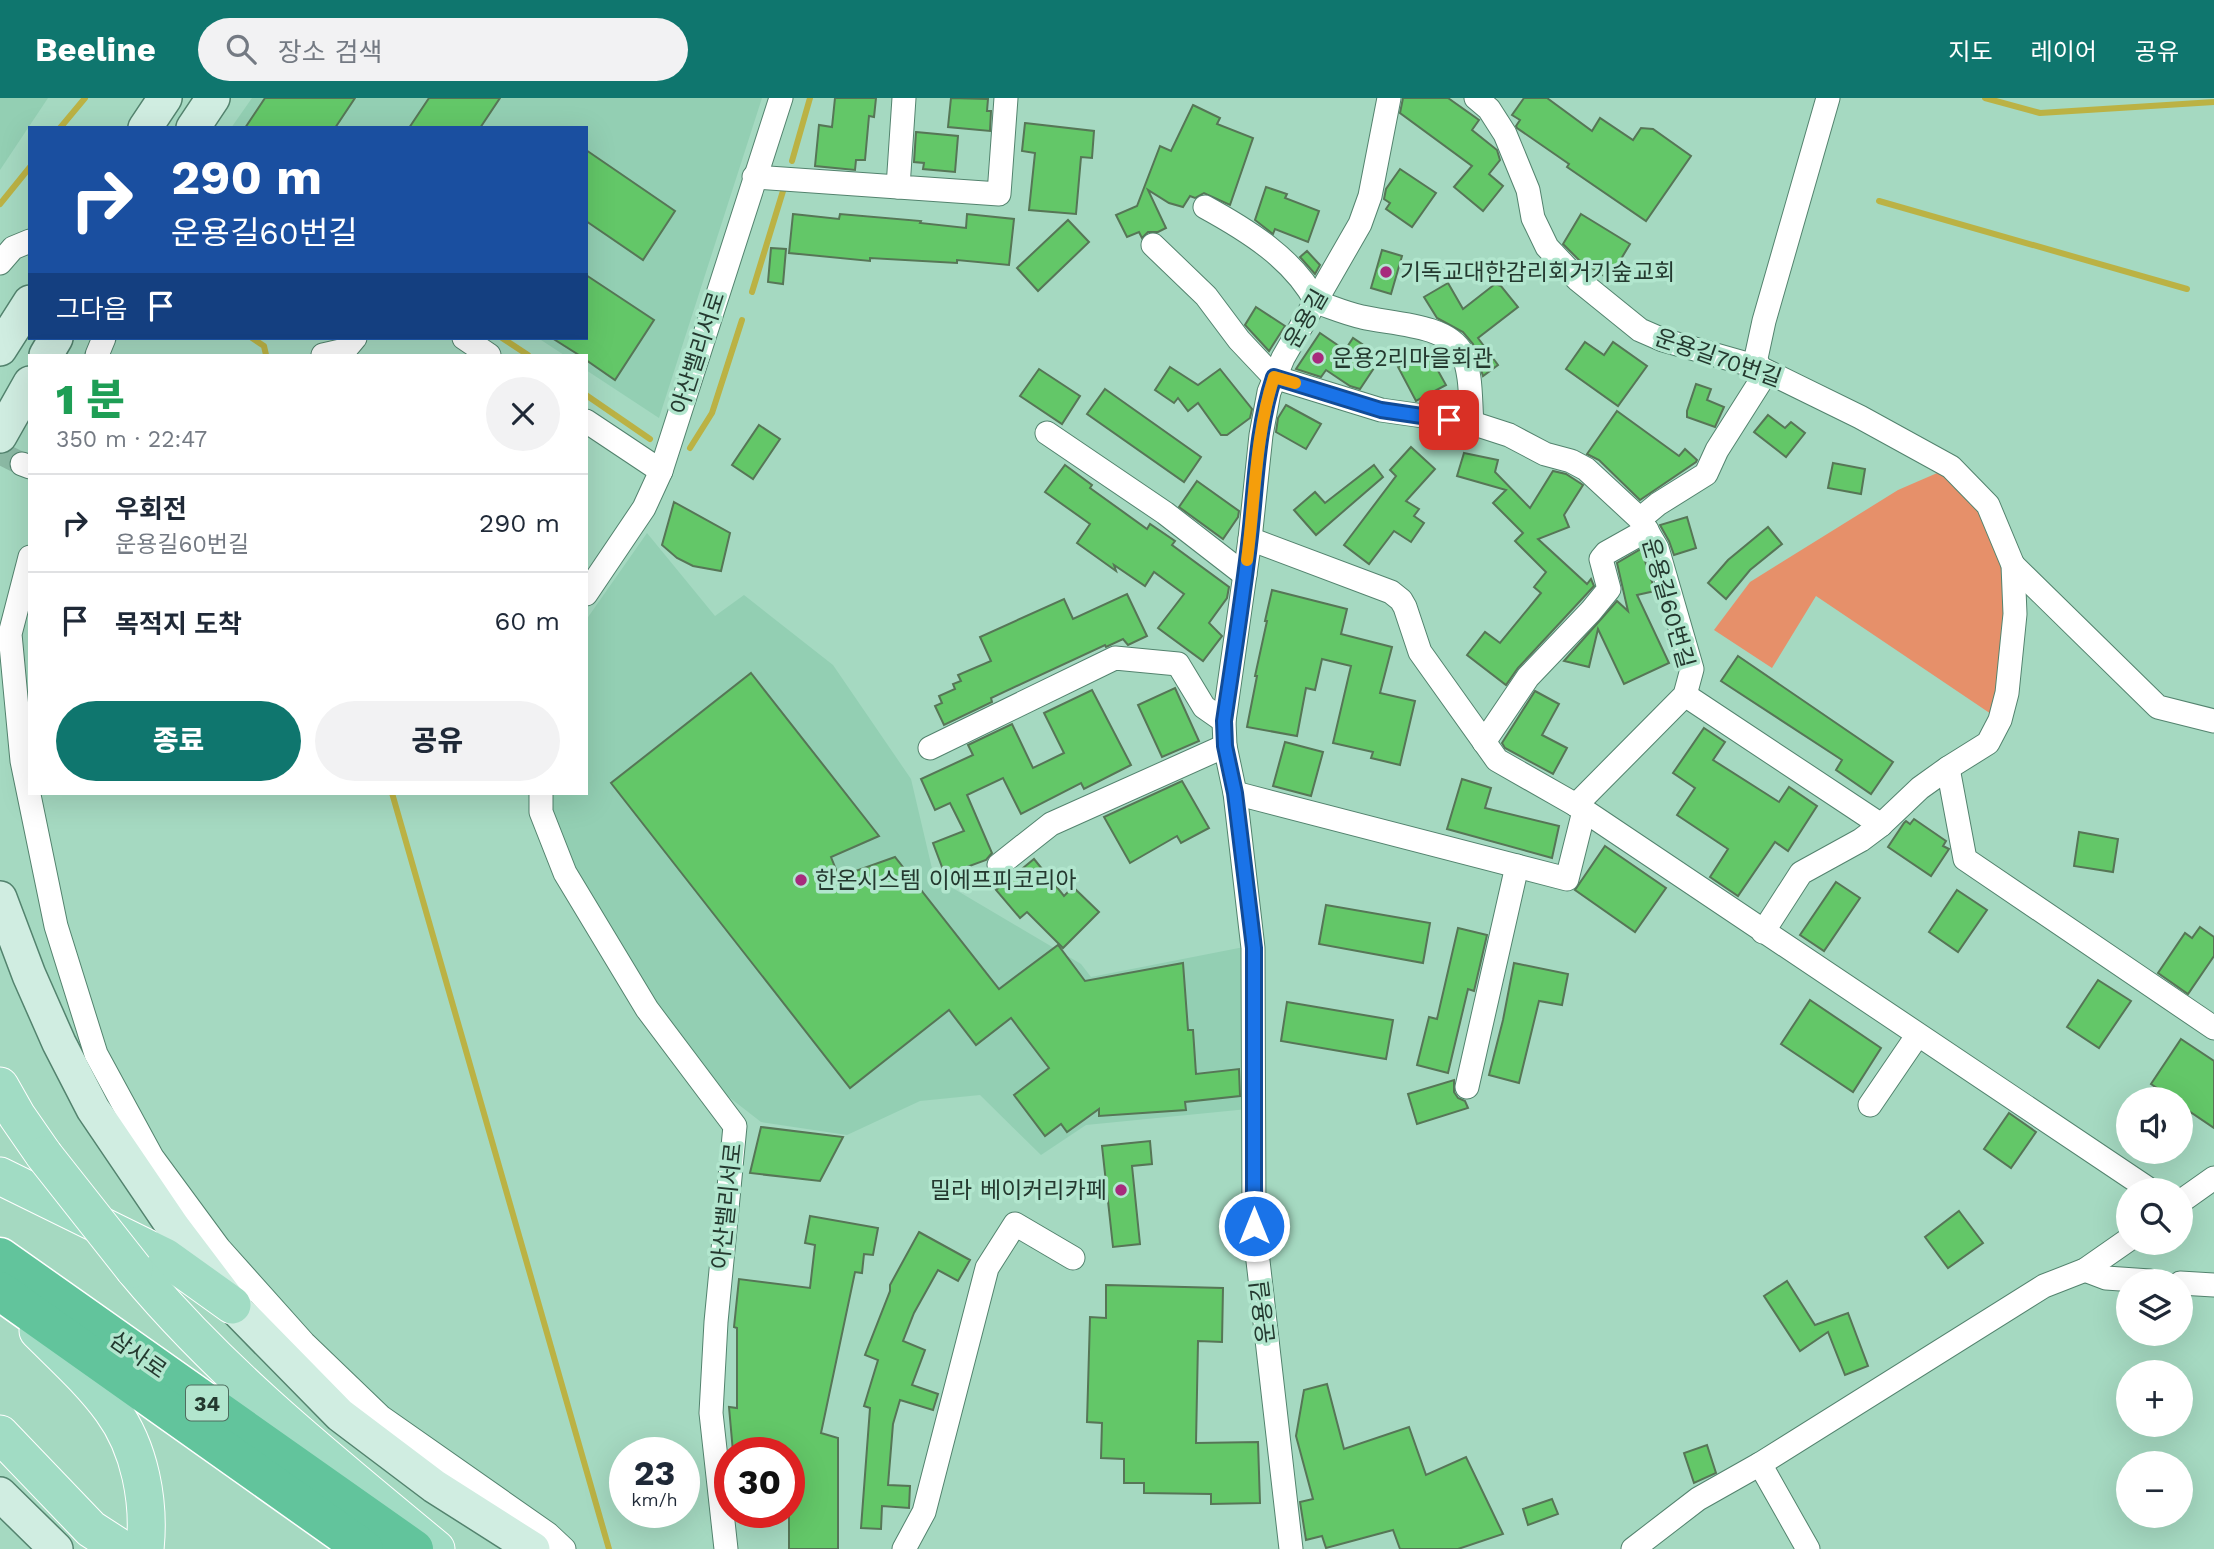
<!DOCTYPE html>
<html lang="ko">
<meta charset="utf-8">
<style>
body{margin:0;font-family:"Work Sans","Noto Sans KR",sans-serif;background:#f2f2f3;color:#1f2937;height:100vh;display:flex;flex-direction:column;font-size:26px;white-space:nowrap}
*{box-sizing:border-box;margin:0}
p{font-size:23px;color:#747a83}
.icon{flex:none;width:38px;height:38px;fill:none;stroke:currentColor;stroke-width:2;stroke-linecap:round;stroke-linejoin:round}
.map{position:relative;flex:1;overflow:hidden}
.side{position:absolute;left:28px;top:256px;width:560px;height:441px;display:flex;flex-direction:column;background:#fff;border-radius:0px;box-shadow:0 7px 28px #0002}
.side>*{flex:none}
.banner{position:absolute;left:28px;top:28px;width:560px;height:214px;border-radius:0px;box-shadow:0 7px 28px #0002;background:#1a4fa0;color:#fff;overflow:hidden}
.fabs{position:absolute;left:2116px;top:989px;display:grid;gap:14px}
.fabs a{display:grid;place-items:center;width:77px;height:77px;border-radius:50%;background:#fff;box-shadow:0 7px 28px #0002;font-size:35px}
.speed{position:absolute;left:609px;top:1339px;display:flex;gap:14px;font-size:35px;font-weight:700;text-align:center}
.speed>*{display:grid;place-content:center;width:91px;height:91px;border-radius:50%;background:#fff;box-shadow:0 7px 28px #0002;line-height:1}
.speed small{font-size:18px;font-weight:400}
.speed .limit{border:10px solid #d22;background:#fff;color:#111}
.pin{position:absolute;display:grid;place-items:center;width:60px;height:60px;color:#fff;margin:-30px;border-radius:14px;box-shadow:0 4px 10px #0006}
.me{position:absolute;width:77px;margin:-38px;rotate:0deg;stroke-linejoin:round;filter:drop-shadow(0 0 5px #0008)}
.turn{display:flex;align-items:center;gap:24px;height:147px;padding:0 28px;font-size:32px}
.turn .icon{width:91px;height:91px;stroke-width:2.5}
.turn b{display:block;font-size:49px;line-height:60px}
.then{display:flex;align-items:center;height:66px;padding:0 28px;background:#0003;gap:14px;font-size:26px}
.round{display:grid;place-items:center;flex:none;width:74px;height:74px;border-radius:37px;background:#f2f2f3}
.summary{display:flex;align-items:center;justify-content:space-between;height:119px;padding:0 28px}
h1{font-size:42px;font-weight:800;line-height:52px;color:#1e9e55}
.cta{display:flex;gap:14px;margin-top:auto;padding:14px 28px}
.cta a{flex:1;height:80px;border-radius:42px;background:#0f766e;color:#fff;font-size:28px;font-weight:800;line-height:80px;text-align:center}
.cta a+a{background:#f2f2f3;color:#1f2937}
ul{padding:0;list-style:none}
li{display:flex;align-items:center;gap:21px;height:98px;padding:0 28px;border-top:2px solid #e0e1e3}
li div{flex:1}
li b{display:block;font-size:26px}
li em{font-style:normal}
header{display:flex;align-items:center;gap:42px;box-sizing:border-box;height:98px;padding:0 35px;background:#0f766e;color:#fff}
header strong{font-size:33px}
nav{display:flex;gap:38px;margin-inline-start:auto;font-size:24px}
.search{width:490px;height:63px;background:#f2f2f3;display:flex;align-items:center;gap:18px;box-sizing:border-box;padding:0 24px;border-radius:38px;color:#747a83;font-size:26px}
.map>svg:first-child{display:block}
</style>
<header>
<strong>Beeline</strong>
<div class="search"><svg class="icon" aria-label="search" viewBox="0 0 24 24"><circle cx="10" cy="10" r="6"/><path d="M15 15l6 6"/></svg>장소 검색</div>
<nav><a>지도</a><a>레이어</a><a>공유</a></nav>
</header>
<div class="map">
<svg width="2214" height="1451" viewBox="0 0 2214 1451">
<rect width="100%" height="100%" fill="#a5d9c1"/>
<g fill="#93cfb3">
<polygon points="0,0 48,0 0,72"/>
<polygon points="252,0 762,0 659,320 586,272 586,257 564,257 538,240 586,240 586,30 231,30"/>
<polygon points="647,435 715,518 744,497 833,567 911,681 934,779 1081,866 1091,879 1244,849 1248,1011 1086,1027 1041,1057 980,997 920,1003 847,1037 761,1024 725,996 680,941 589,797 553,721 552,695 586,695 586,522"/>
</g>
<polygon fill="#e6906a" points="1951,369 2013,467 2000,622 1816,498 1772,570 1714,532 1750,484 1898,392"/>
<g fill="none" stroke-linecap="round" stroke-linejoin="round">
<g stroke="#bbb244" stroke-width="6">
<polyline points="1985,0 2040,15 2214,4"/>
<polyline points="60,30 85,0"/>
<polyline points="792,63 810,0"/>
<polyline points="1879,103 2187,191"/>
<polyline points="0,106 30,69"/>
<polyline points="752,194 783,93"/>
<polyline points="252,240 264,248 266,257"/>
<polyline points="502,240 528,257"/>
<polyline points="586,297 650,341"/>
<polyline points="690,350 712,315 742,222"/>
<polyline points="392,695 609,1451"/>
</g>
</g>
<g fill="#63c768" stroke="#567656" stroke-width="2">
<polygon points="265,0 355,0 335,30 245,30"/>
<polygon points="429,0 500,0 480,30 409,30"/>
<polygon points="835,0 876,0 874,19 869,18 865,62 856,62 855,72 815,68 819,27 832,29"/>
<polygon points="951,0 988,1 987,13 991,13 990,33 948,29"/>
<polygon points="1403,0 1448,0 1479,22 1472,32 1497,52 1500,62 1489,76 1503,88 1483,113 1454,89 1472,68 1400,15"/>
<polygon points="1524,0 1547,0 1592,33 1600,20 1633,42 1641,30 1653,31 1691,58 1646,123 1567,69 1569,66 1517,30 1516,28 1520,22 1512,17"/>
<polygon points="1193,7 1220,20 1217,26 1253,40 1230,107 1204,95 1195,100 1190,98 1183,109 1169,105 1148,92 1166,130 1158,134 1148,134 1142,140 1139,134 1127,139 1116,117 1137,108 1160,48 1171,53"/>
<polygon points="1025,25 1094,33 1092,60 1081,59 1076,116 1029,112 1035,55 1022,53"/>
<polygon points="916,34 958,38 955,74 923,71 924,65 914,64"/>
<polygon points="586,52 675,113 643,162 586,123"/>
<polygon points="1400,71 1436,95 1412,129 1386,111 1390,105 1384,101 1386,91"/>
<polygon points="1266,89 1287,96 1285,100 1319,113 1308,144 1275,131 1273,136 1255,122"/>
<polygon points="793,116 839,121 840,116 921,123 920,125 966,130 967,116 1014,121 1009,167 957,162 957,165 870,160 870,163 789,155"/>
<polygon points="1581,116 1630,146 1609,181 1579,162 1563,146"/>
<polygon points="1068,122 1089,144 1038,193 1017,170"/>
<polygon points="771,150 786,151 783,186 768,184"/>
<polygon points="1382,152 1402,158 1391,196 1371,190"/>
<polygon points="1307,153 1320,167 1315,176 1300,159"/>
<polygon points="586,177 654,222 615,282 586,262 586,257 579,257 552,240 586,240"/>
<polygon points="1448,185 1463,211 1495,186 1501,188 1518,209 1478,240 1498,267 1483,278 1473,246 1463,234 1437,220 1424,199"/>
<polygon points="1256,209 1285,228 1269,253 1245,227"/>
<polygon points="1320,235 1345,252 1353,240 1371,252 1364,263 1374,270 1360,291 1350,288 1326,272 1321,279 1296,271"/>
<polygon points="1585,244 1604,257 1613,244 1647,268 1618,308 1566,271"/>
<polygon points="1427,253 1446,287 1416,303 1398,269"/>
<polygon points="1170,269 1198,287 1220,271 1252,311 1250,320 1227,337 1221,337 1198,305 1188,313 1178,300 1174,305 1155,292"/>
<polygon points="1039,271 1080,298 1062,326 1020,298"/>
<polygon points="1696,286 1711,291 1707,302 1724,309 1715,329 1687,319 1687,313"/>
<polygon points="1105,291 1201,359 1184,384 1087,316"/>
<polygon points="1286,307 1321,326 1306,351 1276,334 1278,320"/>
<polygon points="1617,313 1679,358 1685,351 1697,362 1696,364 1640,402 1599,362 1587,356"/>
<polygon points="1768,317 1785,330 1791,324 1805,335 1786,359 1754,334"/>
<polygon points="759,327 780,341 753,381 732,367"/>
<polygon points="1411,349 1435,371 1406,403 1419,411 1414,418 1424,425 1411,444 1394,433 1369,466 1344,447 1396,378 1390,372"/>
<polygon points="1464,355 1498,362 1495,374 1530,410 1553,373 1566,376 1583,387 1564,417 1569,429 1538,441 1587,486 1591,481 1594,488 1518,570 1506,587 1467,557 1485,534 1500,545 1541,495 1534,489 1546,474 1515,443 1523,435 1493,405 1506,392 1457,378"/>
<polygon points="1833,365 1865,371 1861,396 1828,390"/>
<polygon points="1065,367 1092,387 1090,390 1147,431 1150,426 1175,443 1172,447 1229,489 1227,500 1209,525 1222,538 1203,563 1158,530 1184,496 1154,474 1145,488 1114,467 1116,473 1077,445 1090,426 1045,394"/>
<polygon points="1374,367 1383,379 1316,437 1294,412 1315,394 1325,405"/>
<polygon points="1197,383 1239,413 1238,419 1223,441 1179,409"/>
<polygon points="674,404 730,435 721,473 693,468 677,460 662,447"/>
<polygon points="1687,419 1696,450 1674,457 1669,443 1660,427"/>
<polygon points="1768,429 1782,446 1750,472 1726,501 1708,485 1728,462"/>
<polygon points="1641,451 1655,493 1637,497 1669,565 1624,586 1598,531 1589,569 1564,563 1617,503 1628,513 1617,465"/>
<polygon points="1272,492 1347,511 1341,536 1392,549 1380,595 1415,603 1400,667 1371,660 1373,654 1333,645 1351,568 1322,561 1315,592 1306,590 1297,638 1247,629 1257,578 1255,578 1267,523 1265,523"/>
<polygon points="1127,496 1147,538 1128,547 1123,541 1106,549 1105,547 991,600 992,604 944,627 935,608 942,605 939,598 955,591 953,586 961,583 958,577 991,563 980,539 1064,501 1073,521"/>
<polygon points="1738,558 1893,664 1871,696 1836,672 1842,662 1721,583"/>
<polygon points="751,575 879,738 831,759 839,779 895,759 999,891 1058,847 1085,883 1183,865 1188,932 1193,932 1196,976 1239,971 1240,998 1185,1004 1186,1012 1099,1018 1099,1011 1067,1034 1061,1026 1045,1038 1014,997 1049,970 1011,920 976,947 949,912 850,990 611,685"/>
<polygon points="1175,590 1199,643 1162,659 1138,607"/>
<polygon points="1092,592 1131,667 1084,691 1081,685 1021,716 1003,680 967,697 992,755 986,762 945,777 933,745 964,733 950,705 935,712 921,681 973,657 968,647 1012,626 1033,670 1064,655 1044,615"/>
<polygon points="1535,593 1559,606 1542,637 1567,650 1553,676 1505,650 1502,645"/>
<polygon points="1704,630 1725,644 1713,662 1779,704 1789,689 1817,708 1788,753 1775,744 1738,798 1710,779 1728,751 1677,717 1695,690 1673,675"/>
<polygon points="1285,644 1323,654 1311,698 1273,688"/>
<polygon points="1462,681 1491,690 1485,710 1559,728 1552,760 1447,731"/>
<polygon points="1182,683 1209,730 1181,745 1177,738 1130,765 1104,719"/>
<polygon points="1914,721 1946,743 1943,748 1949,751 1931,778 1888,749 1904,725 1906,723 1910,726"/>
<polygon points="2079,734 2118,741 2113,774 2074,768"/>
<polygon points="1605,748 1666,790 1635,834 1575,792"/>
<polygon points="1034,761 1064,798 1073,789 1099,814 1063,850 1027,814 1020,820 996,792"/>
<polygon points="1836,784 1860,800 1824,853 1800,837"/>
<polygon points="1957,792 1987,812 1958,854 1929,834"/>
<polygon points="1326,807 1430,825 1423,865 1319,846"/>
<polygon points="2200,829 2214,839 2214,858 2188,896 2158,875 2185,835 2192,840"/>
<polygon points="1458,830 1487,837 1474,893 1468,891 1448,975 1417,967 1429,919 1437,921"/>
<polygon points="1514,865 1568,876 1562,907 1539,903 1519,985 1489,977 1503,922"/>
<polygon points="2098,882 2131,903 2099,950 2067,929"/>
<polygon points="1810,902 1881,950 1853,994 1781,946"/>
<polygon points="1287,904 1393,922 1386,961 1281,943"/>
<polygon points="2181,941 2214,963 2214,1030 2180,1007 2180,1001 2173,1001 2151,986"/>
<polygon points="1454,982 1454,994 1458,1000 1465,1003 1468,1010 1417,1026 1408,996"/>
<polygon points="2009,1015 2036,1034 2011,1070 1984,1051"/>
<polygon points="761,1029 843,1039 820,1083 750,1075"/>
<polygon points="1150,1043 1152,1066 1132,1068 1140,1146 1113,1149 1102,1048"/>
<polygon points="1959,1113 1983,1145 1948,1170 1925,1139"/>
<polygon points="810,1118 878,1130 873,1157 864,1156 862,1175 855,1174 821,1335 838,1340 838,1451 789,1451 789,1354 733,1354 729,1309 737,1310 737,1230 734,1229 739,1181 810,1190 815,1147 805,1145"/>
<polygon points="919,1134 970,1162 958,1183 938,1172 914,1215 903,1243 925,1252 912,1287 938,1296 933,1312 900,1302 893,1326 888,1387 910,1388 909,1410 882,1408 881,1431 861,1430 870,1310 864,1308 878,1262 865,1257 890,1193 890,1187"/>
<polygon points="1787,1183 1815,1227 1848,1215 1868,1268 1845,1277 1828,1234 1800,1253 1764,1198"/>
<polygon points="1106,1187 1223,1190 1222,1244 1198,1243 1196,1345 1258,1344 1260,1405 1211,1406 1211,1396 1144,1395 1144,1385 1124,1385 1124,1361 1101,1360 1102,1325 1087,1324 1090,1219 1106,1220"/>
<polygon points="1327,1286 1344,1351 1409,1329 1426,1377 1466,1359 1503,1436 1458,1451 1400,1451 1393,1432 1326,1450 1322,1438 1306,1442 1300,1404 1313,1401 1296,1338 1304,1292"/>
<polygon points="1707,1347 1716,1375 1694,1385 1684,1355"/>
<polygon points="1552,1401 1558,1416 1528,1427 1523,1411"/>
</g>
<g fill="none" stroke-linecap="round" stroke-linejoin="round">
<polyline stroke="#8bb9a4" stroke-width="23" stroke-dasharray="23 11" stroke-linecap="butt" points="0,355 22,366"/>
<defs>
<g id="street">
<polyline points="904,0 898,89 999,96 1006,0"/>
<polyline points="1476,0 1489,11 1505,36 1528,92 1533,120 1547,149 1577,181 1640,232 1663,242 1758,269 1860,319 1951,369 1988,407 2013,467 2015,516 2007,595 2000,622 1988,645 1948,670"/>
<polyline points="754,79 898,89"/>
<path d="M1205 109C1247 132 1294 161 1316 204 1331 209 1347 216 1362 219 1391 226 1447 226 1462 255 1472 275 1470 304 1472 325"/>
<polyline points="1153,147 1206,198 1239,242 1274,279 1381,312 1472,325 1509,337 1545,356 1571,363 1586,371 1640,421 1657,450 1692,571 1685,597 1576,707"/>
<polyline points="0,165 13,150 30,143"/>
<polyline points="464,240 489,257"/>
<polyline points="97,257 104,240"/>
<polyline points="323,257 345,252 355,240"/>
<polyline points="586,323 661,373"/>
<polyline points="1047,335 1165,415 1245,477"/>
<polyline points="22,366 30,369"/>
<polyline points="1640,421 1658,406 1706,376 1717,352 1762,281 1756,260 1764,223 1828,0"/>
<polyline points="1250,441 1391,494 1401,502 1405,509 1420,554 1497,662 1576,707 2150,1092"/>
<polyline points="30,459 10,536 22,663 56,828 96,956 152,1059 219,1150 304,1245 381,1319 548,1436 564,1451"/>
<polyline points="2013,467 2158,609 2214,623"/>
<polyline points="586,496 644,410 661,373 781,0"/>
<polyline points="1685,597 1881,727 1861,742 1801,775 1763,834"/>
<polyline points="1484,644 1528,579 1591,513 1609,491 1601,461 1606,455 1647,432"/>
<polyline points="930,650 1115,560 1178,566 1204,609 1224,623"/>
<polyline points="541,695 541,714 565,775 647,911 735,1028 716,1224 711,1315 726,1451"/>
<polyline points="1235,695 1567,781 1584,713"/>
<polyline points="1881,727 1920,690 1948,670 1965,761 2214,930"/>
<polyline points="999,767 1051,726 1225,648"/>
<polyline points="1467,989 1517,768"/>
<polyline points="1870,1007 1917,938"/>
<polyline points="2180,1104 2214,1080"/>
<polyline points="2085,1172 2106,1180 2150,1183"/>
<polyline points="2180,1185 2214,1187"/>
<polyline points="1760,1366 1808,1451"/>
<polyline points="904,1451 924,1414 987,1170 1015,1126 1073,1160"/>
<polyline points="1291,1451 1254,1128 1253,850 1235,695 1225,648 1224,623 1250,441 1261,337 1269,294 1283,260 1360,126 1370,98 1389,0"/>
<polyline points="1633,1451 1698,1401 1760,1366 2044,1188 2085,1172 2128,1142"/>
</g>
<g id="secondary">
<polyline points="145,30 165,0"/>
<polyline points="193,30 213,0"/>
<polyline points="0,251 30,204"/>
<polyline points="46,257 56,240"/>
<polyline points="0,338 30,285"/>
<polyline points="0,800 29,877 59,945 93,1011 173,1129 232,1207 340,1317 434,1388 533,1451"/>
<polyline points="0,1396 56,1451"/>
</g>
<g id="primary">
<polyline points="0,988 17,1018 44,1057"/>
<polyline points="0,1078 165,1159 232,1207"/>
<path d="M134 1171C222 1277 330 1363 436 1451"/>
<path d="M38 1233C63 1258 91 1283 112 1312 140 1350 150 1404 145 1451"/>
<polyline points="0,1336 91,1431 122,1451"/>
</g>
<g id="highway">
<polyline points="0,1159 414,1451"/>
<polyline points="0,1193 364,1451"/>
</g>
</defs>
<use href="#street" stroke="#53836e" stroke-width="25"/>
<use href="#secondary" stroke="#53836e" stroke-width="36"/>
<use href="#primary" stroke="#fff" stroke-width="39"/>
<use href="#highway" stroke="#fff" stroke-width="41"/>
<use href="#street" stroke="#fff" stroke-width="23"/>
<use href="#secondary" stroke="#d0ede1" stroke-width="33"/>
<use href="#primary" stroke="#a1dcc4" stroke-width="37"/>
<use href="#highway" stroke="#62c49c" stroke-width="38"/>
<defs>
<polyline id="primary-bridge" points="44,1057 134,1171"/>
</defs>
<use href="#primary-bridge" stroke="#fff" stroke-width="39" stroke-linecap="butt"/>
<use href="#primary-bridge" stroke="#a1dcc4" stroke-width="37"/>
</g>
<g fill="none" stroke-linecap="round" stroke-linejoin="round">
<defs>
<path id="route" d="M1254 1128V850L1235 695 1225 648 1224 623C1233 562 1243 500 1250 438 1256 385 1257 330 1274 279L1381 312 1449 322"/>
</defs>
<use href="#route" stroke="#114b97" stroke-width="18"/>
<use href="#route" stroke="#1a73e8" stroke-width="12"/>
<path stroke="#f59e0b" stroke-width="12" d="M1247 462C1255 402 1255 337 1274 279L1295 285"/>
</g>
<g fill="#a72b7d" stroke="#b2e6ce" stroke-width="2.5">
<circle cx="1386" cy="174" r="7"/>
<circle cx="1318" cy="260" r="7"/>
<circle cx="801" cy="782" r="7"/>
<circle cx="1121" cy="1092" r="7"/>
</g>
<g text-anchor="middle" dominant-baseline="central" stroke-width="7" stroke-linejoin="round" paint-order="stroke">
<rect fill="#b2e6ce" stroke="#4f6d5f" stroke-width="2" x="186" y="1287.5" width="42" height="35" rx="5"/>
<g font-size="21" font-weight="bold" fill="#24392f">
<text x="207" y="1305">34</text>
</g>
<g font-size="23" fill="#24392f" stroke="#b2e6ce" text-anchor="start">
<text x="1400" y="174">기독교대한감리회거기숲교회</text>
<text x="1332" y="260">운용2리마을회관</text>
<text x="815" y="782">한온시스템 이에프피코리아</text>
<text x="1107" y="1092" text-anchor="end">밀라 베이커리카페</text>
</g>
<g font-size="23" fill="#24392f" stroke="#b2e6ce">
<text transform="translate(1306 221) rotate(-60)">운용길</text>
<text transform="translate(698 255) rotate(-72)">아산밸리서로</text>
<text transform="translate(1718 260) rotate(19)">운용길70번길</text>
<text transform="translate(1668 505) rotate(74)">운용길60번길</text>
<text transform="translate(727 1108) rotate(-84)">아산밸리서로</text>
<text transform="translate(1263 1214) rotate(-97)">운용길</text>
<text transform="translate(138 1257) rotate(35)">삼사로</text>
</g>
</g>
</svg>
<div class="fabs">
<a><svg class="icon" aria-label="sound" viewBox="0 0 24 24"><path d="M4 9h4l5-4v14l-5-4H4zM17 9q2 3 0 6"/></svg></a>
<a><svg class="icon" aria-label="search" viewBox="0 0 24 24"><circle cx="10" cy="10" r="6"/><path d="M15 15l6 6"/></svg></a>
<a><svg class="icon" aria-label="layers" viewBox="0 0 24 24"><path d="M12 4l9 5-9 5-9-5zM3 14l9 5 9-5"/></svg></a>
<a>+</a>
<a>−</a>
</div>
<div class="speed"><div>23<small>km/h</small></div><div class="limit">30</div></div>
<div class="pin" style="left:1449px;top:322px;background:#d93025"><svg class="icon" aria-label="arrive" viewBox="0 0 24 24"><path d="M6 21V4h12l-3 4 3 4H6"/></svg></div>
<svg class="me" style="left:1254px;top:1128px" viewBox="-20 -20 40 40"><circle r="17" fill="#1a73e8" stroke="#fff" stroke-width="3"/><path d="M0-11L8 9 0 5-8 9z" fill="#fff"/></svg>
<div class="banner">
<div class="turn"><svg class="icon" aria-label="right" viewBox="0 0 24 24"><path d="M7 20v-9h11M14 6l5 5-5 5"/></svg><div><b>290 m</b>운용길60번길</div></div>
<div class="then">그다음<svg class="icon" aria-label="arrive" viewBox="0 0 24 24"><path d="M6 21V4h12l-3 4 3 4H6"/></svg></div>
</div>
<section class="side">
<div class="summary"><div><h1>1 분</h1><p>350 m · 22:47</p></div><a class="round"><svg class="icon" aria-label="close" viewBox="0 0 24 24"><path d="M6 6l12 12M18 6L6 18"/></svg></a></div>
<ul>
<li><svg class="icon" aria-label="right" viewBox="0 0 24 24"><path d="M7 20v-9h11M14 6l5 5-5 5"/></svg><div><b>우회전</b><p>운용길60번길</p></div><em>290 m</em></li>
<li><svg class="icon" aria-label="arrive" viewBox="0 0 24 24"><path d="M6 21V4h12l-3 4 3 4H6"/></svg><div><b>목적지 도착</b></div><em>60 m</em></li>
</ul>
<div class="cta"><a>종료</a><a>공유</a></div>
</section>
</div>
